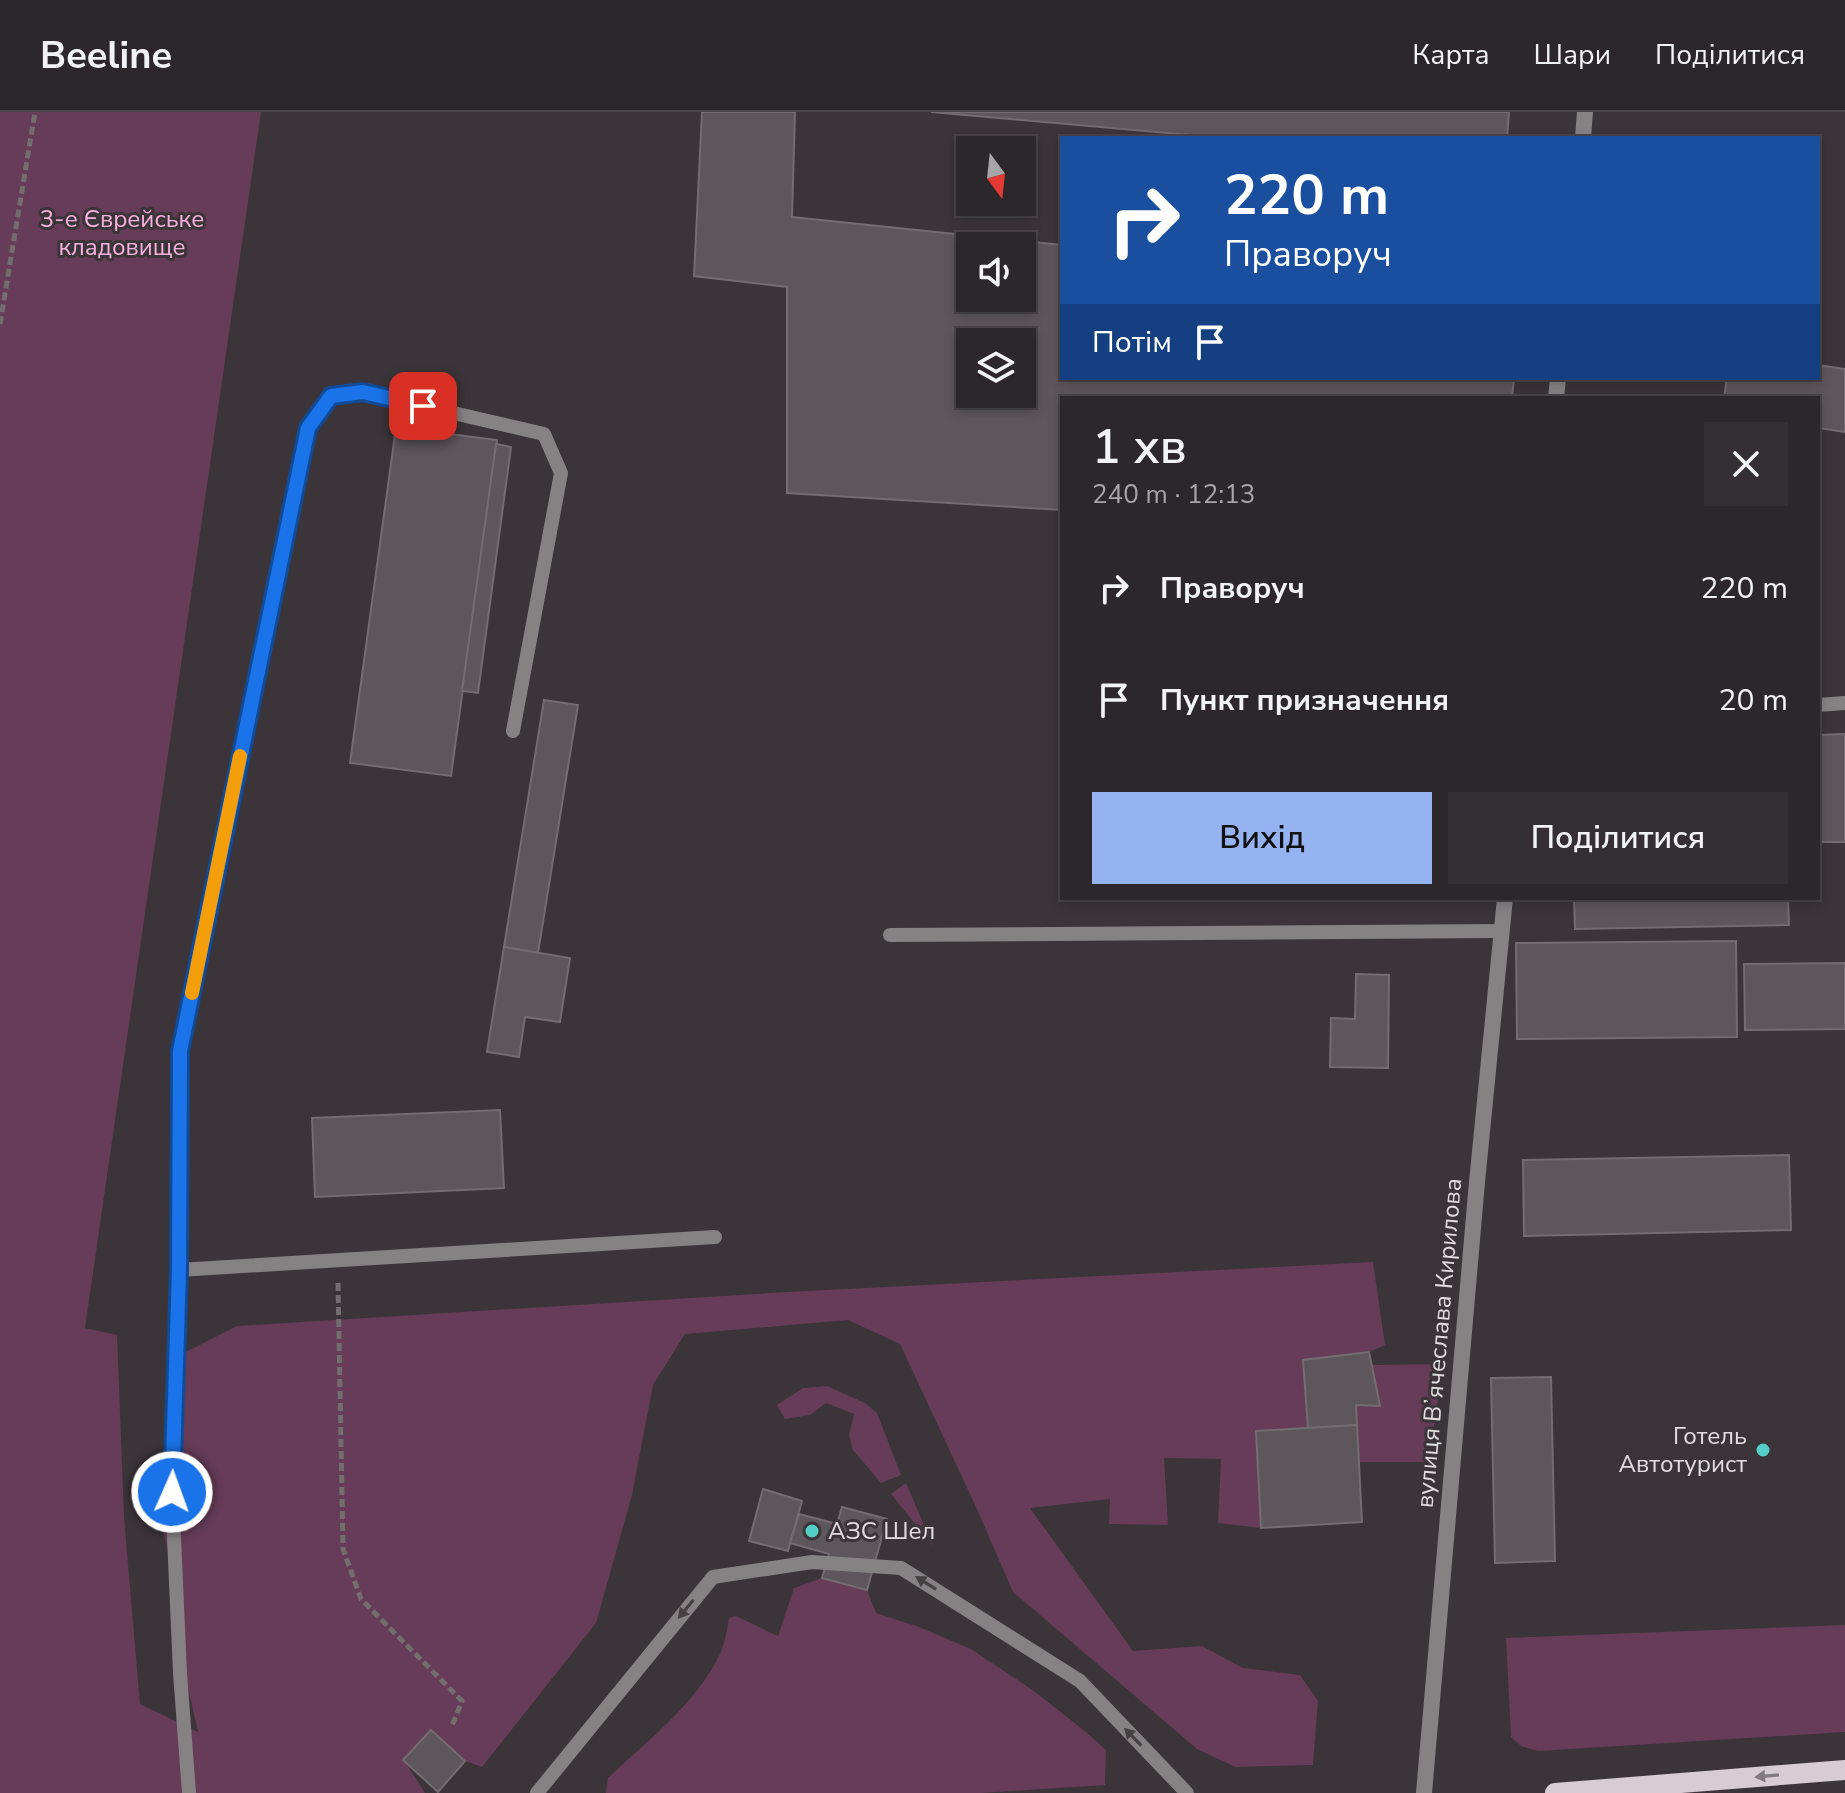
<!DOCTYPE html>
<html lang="uk">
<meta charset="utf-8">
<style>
body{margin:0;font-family:"Nunito Sans",sans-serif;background:#342f32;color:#f1f3f6;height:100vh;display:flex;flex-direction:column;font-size:30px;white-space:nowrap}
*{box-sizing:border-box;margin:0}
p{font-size:26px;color:#a6a5a8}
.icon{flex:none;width:44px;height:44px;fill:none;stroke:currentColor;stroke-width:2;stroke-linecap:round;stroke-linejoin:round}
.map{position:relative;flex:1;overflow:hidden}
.sheet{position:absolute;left:1060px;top:284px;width:760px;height:504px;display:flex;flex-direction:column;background:#2c272a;border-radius:0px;box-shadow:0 4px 12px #0003,0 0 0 2px #484447}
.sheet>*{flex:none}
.hud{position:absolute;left:1060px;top:24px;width:760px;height:244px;border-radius:0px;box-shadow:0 4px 12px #0003,0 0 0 2px #484447;background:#1a4fa0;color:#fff;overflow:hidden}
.needle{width:52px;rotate:165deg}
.controls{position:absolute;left:956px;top:24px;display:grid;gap:16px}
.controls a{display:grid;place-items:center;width:80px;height:80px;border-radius:0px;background:#2c272a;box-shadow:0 4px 12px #0003,0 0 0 2px #484447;font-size:40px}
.pin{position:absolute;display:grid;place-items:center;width:68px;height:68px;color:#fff;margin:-34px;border-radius:16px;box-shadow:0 4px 12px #0006}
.me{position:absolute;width:88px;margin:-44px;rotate:2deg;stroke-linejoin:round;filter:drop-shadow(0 0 6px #0008)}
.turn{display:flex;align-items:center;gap:28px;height:168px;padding:0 32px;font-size:36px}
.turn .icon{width:104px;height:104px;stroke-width:2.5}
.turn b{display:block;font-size:56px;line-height:68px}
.then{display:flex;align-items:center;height:76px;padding:0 32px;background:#0003;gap:16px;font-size:30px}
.round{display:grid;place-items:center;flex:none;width:84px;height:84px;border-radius:0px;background:#342f32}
.headline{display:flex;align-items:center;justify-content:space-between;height:136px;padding:0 32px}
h1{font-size:48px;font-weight:600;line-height:60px}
.primary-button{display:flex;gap:16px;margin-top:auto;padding:16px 32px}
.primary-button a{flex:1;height:92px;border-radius:0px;background:#95b2f1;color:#111;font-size:32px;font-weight:600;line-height:92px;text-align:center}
.primary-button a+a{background:#342f32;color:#f1f3f6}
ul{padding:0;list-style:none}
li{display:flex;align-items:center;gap:24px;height:112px;padding:0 32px}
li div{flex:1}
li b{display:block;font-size:30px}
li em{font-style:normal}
header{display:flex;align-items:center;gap:48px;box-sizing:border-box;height:112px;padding:0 40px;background:#2c272a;border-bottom:2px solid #484447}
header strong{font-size:38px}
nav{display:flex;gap:44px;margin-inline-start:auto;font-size:28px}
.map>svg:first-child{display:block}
</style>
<header>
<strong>Beeline</strong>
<nav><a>Карта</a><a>Шари</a><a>Поділитися</a></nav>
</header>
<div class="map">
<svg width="1845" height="1681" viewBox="0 0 1845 1681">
<rect width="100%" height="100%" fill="#3b3438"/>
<g fill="#663c58">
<polygon points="0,0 261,0 85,1216 117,1223 124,1405 140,1592 198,1620 173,1511 169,1443 158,1399 174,1246 237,1214 787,1180 1373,1150 1385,1233 1369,1240 1372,1253 1443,1252 1429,1350 1359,1350 1362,1410 1261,1416 1218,1411 1221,1347 1164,1346 1168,1413 1109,1412 1110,1387 1030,1396 1133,1539 1202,1534 1243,1556 1300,1563 1318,1589 1313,1653 1235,1655 1197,1637 1013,1480 976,1395 900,1232 848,1208 685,1222 653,1273 632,1383 596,1511 482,1655 465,1649 431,1619 404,1648 425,1681 0,1681"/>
<polygon points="827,1274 865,1291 877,1301 901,1363 881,1371 853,1338 849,1323 854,1302 826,1291 810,1303 785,1307 777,1293 803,1276"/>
<polygon points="906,1371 933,1434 891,1382"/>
<path d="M822 1466 867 1478 876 1501 919 1515 971 1537 1034 1579 1086 1620 1106 1638 1105 1673 981 1681H606L608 1666C648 1628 695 1593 720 1542 725 1531 727 1518 729 1506L736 1504 778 1524 794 1476Z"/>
<polygon points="1845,1513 1845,1620 1538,1639 1521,1634 1511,1625 1506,1526"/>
</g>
<g fill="#5d565a" stroke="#736c70" stroke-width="2" fill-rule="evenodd">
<path d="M702 0H795L792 105 1062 133V266H1514L1512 286H1062V398L787 381V175L694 164ZM970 134H1022V186H970ZM970 230H1022V282H970Z"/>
<polygon points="931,0 1509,0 1507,26 1224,26"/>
<polygon points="1818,253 1845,257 1845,320 1818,316 1818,286 1724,286 1727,266 1818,266"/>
<polygon points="396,315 497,328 451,664 350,651"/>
<polygon points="496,332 511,335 478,581 462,579"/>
<polygon points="544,588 578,593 538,841 504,835"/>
<polygon points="1845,622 1845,730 1818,730 1818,623"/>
<polygon points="1574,786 1788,786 1789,813 1575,817"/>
<polygon points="1736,829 1737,925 1517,927 1516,831"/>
<polygon points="504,835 570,846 560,910 525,905 519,945 487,940"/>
<polygon points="1845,851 1845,917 1745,918 1744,852"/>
<polygon points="1356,862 1389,863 1388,956 1330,955 1331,906 1355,907"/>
<polygon points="500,998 504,1076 315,1085 312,1006"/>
<polygon points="1789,1043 1791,1118 1524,1124 1523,1048"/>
<polygon points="1369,1240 1380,1294 1356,1293 1357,1313 1308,1316 1303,1248"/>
<polygon points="1551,1265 1555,1449 1495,1451 1491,1266"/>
<polygon points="1357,1313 1362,1410 1261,1416 1256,1319"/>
<polygon points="763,1377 802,1389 788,1439 749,1429"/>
<polygon points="842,1395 887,1407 867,1478 822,1466 829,1442 790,1431 799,1402 837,1412"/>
<polygon points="431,1618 465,1649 438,1680 403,1648"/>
</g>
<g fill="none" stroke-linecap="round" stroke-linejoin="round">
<g stroke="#736d70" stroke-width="5" stroke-dasharray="8 4" stroke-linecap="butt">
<polyline points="0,212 35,0"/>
<polyline points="338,1171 343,1437 361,1487 462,1589 451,1616"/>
</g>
<g stroke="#868284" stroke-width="14">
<polyline points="1818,593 1845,591"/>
<polyline points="890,823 1502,819"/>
<polyline points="179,1158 715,1125"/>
<polyline points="189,1681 180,1561 172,1380 179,1158 180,939 308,316 331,284 363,280 544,322 561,361 513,619"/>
<polyline points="537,1681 713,1465 812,1450 901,1456 1080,1569 1187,1681"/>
</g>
<g stroke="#868284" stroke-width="16">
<polyline points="1583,26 1585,0"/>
<polyline points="1556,286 1558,266"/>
<polyline points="1424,1681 1477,1070 1505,786"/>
</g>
<polyline stroke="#d5cdd2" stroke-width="20" points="1555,1681 1845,1658"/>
</g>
<defs><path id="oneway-solid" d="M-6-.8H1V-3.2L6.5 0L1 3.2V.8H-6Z" transform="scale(2)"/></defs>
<g fill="#464043">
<use href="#oneway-solid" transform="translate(926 1471) rotate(-148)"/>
<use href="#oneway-solid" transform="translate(686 1497) rotate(129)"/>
<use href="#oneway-solid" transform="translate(1133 1625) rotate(-134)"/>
</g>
<use fill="#80797d" href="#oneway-solid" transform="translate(1767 1664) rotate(175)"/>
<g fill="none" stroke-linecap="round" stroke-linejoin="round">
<defs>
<polyline id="route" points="172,1380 179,1158 180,939 308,316 331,284 363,280 423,294"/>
</defs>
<use href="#route" stroke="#114b97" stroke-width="20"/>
<use href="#route" stroke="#1a73e8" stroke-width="14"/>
<polyline stroke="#f59e0b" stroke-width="14" points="192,881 240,644"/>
</g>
<g fill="#54cdc7" stroke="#3b3438" stroke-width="3">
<circle cx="1763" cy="1338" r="8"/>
<circle cx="812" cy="1419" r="8"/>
</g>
<g text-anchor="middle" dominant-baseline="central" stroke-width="6" stroke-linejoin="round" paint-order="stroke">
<g font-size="24" fill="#f8b1df" stroke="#3b3438">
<text x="122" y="107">3-е Єврейське<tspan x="122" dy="28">кладовище</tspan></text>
</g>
<g font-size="24" fill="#e2dee0" stroke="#3b3438">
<text transform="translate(1439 1231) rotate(-85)">вулиця Вʼячеслава Кирилова</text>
</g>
<g font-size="24" fill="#e2dee0" stroke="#3b3438" text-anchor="end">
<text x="1747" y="1324">Готель<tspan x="1747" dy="28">Автотурист</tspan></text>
<text x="828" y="1419" text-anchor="start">АЗС Шел</text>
</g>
</g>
</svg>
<div class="controls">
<a><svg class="needle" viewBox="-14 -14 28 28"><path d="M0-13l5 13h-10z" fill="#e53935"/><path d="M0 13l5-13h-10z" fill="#a6a5a8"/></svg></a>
<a><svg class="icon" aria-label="sound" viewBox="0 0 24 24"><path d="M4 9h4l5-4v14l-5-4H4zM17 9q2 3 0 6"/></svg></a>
<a><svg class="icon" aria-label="layers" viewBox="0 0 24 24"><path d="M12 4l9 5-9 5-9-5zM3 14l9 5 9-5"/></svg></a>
</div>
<div class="pin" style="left:423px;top:294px;background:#d93025"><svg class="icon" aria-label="arrive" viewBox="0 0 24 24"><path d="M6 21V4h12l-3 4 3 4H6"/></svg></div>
<svg class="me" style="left:172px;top:1380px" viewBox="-20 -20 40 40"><circle r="17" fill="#1a73e8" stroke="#fff" stroke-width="3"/><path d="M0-11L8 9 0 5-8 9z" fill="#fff"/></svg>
<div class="hud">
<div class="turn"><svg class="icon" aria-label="right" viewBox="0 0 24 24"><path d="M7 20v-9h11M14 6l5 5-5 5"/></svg><div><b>220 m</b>Праворуч</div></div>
<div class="then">Потім<svg class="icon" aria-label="arrive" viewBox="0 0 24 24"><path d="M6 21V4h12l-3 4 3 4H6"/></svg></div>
</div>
<section class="sheet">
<div class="headline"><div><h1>1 хв</h1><p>240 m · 12:13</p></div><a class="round"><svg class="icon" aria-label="close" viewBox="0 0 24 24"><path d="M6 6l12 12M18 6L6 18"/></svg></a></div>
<ul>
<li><svg class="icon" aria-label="right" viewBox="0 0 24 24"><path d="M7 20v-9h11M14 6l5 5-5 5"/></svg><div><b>Праворуч</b></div><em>220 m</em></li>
<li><svg class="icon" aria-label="arrive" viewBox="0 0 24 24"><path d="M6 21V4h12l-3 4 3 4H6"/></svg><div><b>Пункт призначення</b></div><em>20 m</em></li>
</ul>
<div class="primary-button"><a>Вихід</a><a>Поділитися</a></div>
</section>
</div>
